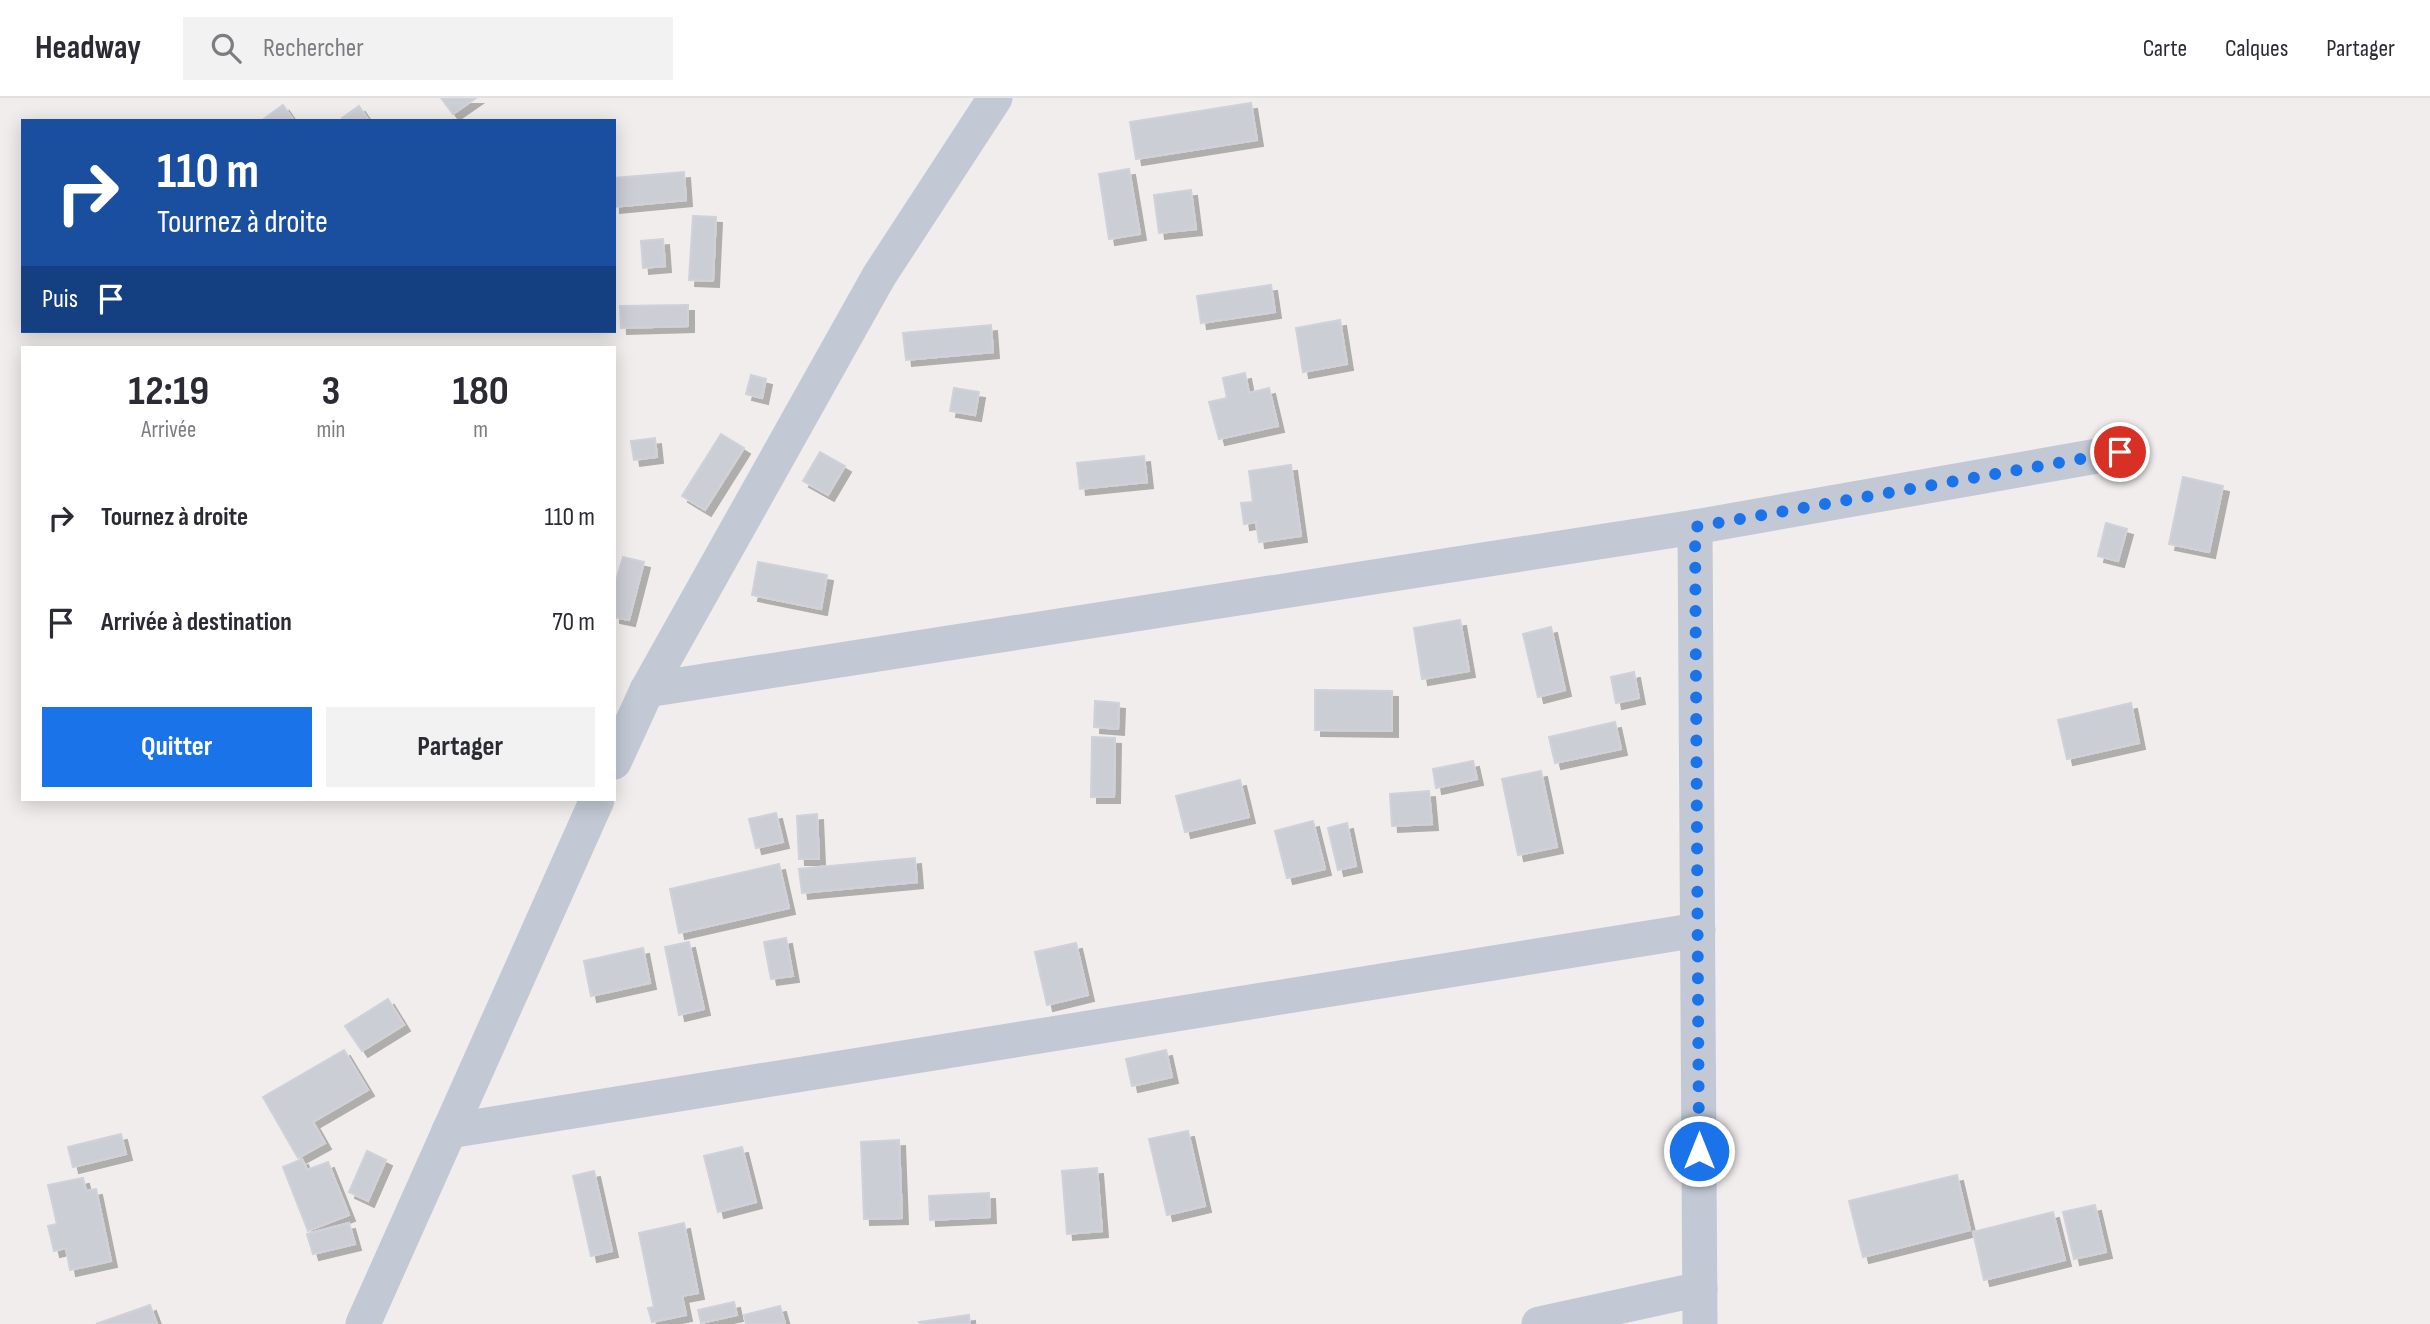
<!DOCTYPE html>
<html lang="fr">
<meta charset="utf-8">
<style>
body{margin:0;font-family:"Sofia Sans Condensed",sans-serif;background:#f2f2f3;color:#2b2b33;height:100vh;display:flex;flex-direction:column;font-size:26px;white-space:nowrap}
*{box-sizing:border-box;margin:0}
p{font-size:23px;color:#7c7c81}
.icon{flex:none;width:38px;height:38px;fill:none;stroke:currentColor;stroke-width:2;stroke-linecap:round;stroke-linejoin:round}
.map{position:relative;flex:1;overflow:hidden}
.details{position:absolute;left:21px;top:248px;width:595px;height:455px;display:flex;flex-direction:column;background:#fff;border-radius:0px;box-shadow:0 4px 18px #0003}
.details>*{flex:none}
.guide{position:absolute;left:21px;top:21px;width:595px;height:214px;border-radius:0px;box-shadow:0 4px 18px #0003;background:#1a4fa0;color:#fff;overflow:hidden}
.pin{position:absolute;display:grid;place-items:center;width:60px;height:60px;color:#fff;margin:-30px;border:4px solid #fff;border-radius:50%;box-shadow:0 2px 7px #0007}
.me{position:absolute;width:77px;margin:-38px;rotate:0deg;stroke-linejoin:round;filter:drop-shadow(0 0 5px #0008)}
.turn{display:flex;align-items:center;gap:24px;height:147px;padding:0 21px;font-size:32px}
.turn .icon{width:91px;height:91px;stroke-width:2.5}
.turn b{display:block;font-size:49px;line-height:60px}
.then{display:flex;align-items:center;height:66px;padding:0 21px;background:#0003;gap:14px;font-size:26px}
.eta{display:flex;justify-content:space-evenly;align-items:center;height:119px;text-align:center}
.eta b{font-size:42px;font-weight:700;line-height:49px}
.cta{display:flex;gap:14px;margin-top:auto;padding:14px 21px}
.cta a{flex:1;height:80px;border-radius:0px;background:#1a73e8;color:#fff;font-size:28px;font-weight:700;line-height:80px;text-align:center}
.cta a+a{background:#f2f2f3;color:#2b2b33}
ul{padding:0;list-style:none}
li{display:flex;align-items:center;gap:21px;height:105px;padding:0 21px}
li div{flex:1}
li b{display:block;font-size:26px}
li em{font-style:normal}
header{display:flex;align-items:center;gap:42px;box-sizing:border-box;height:98px;padding:0 35px;background:#fff;border-bottom:2px solid #e1e1e2}
header strong{font-size:33px}
nav{display:flex;gap:38px;margin-inline-start:auto;font-size:24px}
.search{width:490px;height:63px;background:#f2f2f3;display:flex;align-items:center;gap:18px;box-sizing:border-box;padding:0 24px;border-radius:0px;color:#7c7c81;font-size:26px}
.map>svg:first-child{display:block}
</style>
<header>
<strong>Headway</strong>
<div class="search"><svg class="icon" aria-label="search" viewBox="0 0 24 24"><circle cx="10" cy="10" r="6"/><path d="M15 15l6 6"/></svg>Rechercher</div>
<nav><a>Carte</a><a>Calques</a><a>Partager</a></nav>
</header>
<div class="map">
<svg width="2430" height="1226" viewBox="0 0 2430 1226">
<defs>
<filter id="shadow"><feDropShadow dx="6" dy="6" stdDeviation="0" flood-color="#0004"/></filter>
</defs>
<rect width="100%" height="100%" fill="#f0edec"/>
<g fill="#ccced5" stroke="#d0d1d9" stroke-width="2" filter="url(#shadow)">
<polygon points="441,0 476,0 453,16"/>
<polygon points="1251,5 1257,42 1136,61 1130,24"/>
<polygon points="283,7 294,23 261,23"/>
<polygon points="359,8 369,23 344,23 342,20"/>
<polygon points="1129,71 1140,136 1109,141 1099,76"/>
<polygon points="684,74 686,102 614,109 614,80"/>
<polygon points="1191,92 1196,131 1159,135 1154,97"/>
<polygon points="693,118 716,119 713,183 689,182"/>
<polygon points="663,141 665,168 643,170 641,143"/>
<polygon points="1271,187 1275,214 1201,225 1197,198"/>
<polygon points="688,207 688,228 621,230 620,208"/>
<polygon points="1340,222 1347,266 1303,274 1296,230"/>
<polygon points="991,227 993,254 906,262 903,235"/>
<polygon points="1245,275 1249,295 1269,290 1278,328 1219,341 1209,304 1227,300 1223,280"/>
<polygon points="751,277 766,281 762,300 746,296"/>
<polygon points="954,290 979,294 975,317 950,313"/>
<polygon points="721,336 744,350 705,412 682,398"/>
<polygon points="655,340 657,359 634,362 631,343"/>
<polygon points="820,354 845,368 828,397 803,383"/>
<polygon points="1144,358 1147,384 1080,391 1077,365"/>
<polygon points="1291,367 1301,438 1259,444 1256,424 1244,426 1241,405 1253,404 1249,373"/>
<polygon points="2183,379 2223,388 2209,454 2169,446"/>
<polygon points="2106,425 2127,431 2118,463 2098,458"/>
<polygon points="623,459 644,464 629,522 614,519 614,490"/>
<polygon points="758,464 827,477 821,511 752,497"/>
<polygon points="1460,522 1469,573 1422,581 1414,530"/>
<polygon points="1551,529 1565,592 1538,599 1523,536"/>
<polygon points="1634,574 1639,600 1616,605 1611,579"/>
<polygon points="1315,592 1392,593 1392,633 1315,632"/>
<polygon points="1095,603 1119,605 1118,631 1094,629"/>
<polygon points="2131,605 2139,645 2067,661 2058,622"/>
<polygon points="1615,624 1621,651 1555,665 1549,639"/>
<polygon points="1092,639 1115,640 1114,699 1091,699"/>
<polygon points="1473,663 1477,681 1436,690 1433,671"/>
<polygon points="1541,673 1557,749 1518,757 1502,681"/>
<polygon points="1240,682 1249,719 1185,734 1176,698"/>
<polygon points="1429,693 1432,726 1392,728 1390,696"/>
<polygon points="776,715 783,744 756,750 749,721"/>
<polygon points="817,716 819,761 799,761 797,718"/>
<polygon points="1313,723 1325,771 1287,780 1275,733"/>
<polygon points="1347,725 1356,768 1338,772 1328,730"/>
<polygon points="915,760 917,784 802,795 799,771"/>
<polygon points="779,766 789,810 679,835 670,791"/>
<polygon points="786,840 793,878 771,881 764,844"/>
<polygon points="689,844 704,911 679,917 665,849"/>
<polygon points="1076,845 1088,897 1047,907 1035,854"/>
<polygon points="643,850 650,885 591,898 584,863"/>
<polygon points="388,901 404,927 362,953 345,928"/>
<polygon points="344,952 368,992 313,1024 325,1045 298,1060 263,999"/>
<polygon points="1166,952 1172,979 1132,988 1126,961"/>
<polygon points="1188,1033 1205,1108 1167,1117 1149,1041"/>
<polygon points="121,1036 126,1056 73,1069 68,1049"/>
<polygon points="899,1042 902,1120 864,1121 861,1044"/>
<polygon points="742,1049 756,1104 718,1114 704,1058"/>
<polygon points="367,1053 386,1062 368,1103 349,1094"/>
<polygon points="302,1061 307,1072 328,1064 349,1117 308,1133 283,1069"/>
<polygon points="1097,1070 1102,1133 1067,1136 1062,1073"/>
<polygon points="594,1073 612,1153 591,1158 573,1078"/>
<polygon points="1957,1077 1970,1132 1863,1159 1849,1103"/>
<polygon points="83,1080 86,1093 96,1091 111,1163 70,1172 66,1150 54,1153 48,1128 57,1126 48,1087"/>
<polygon points="989,1095 990,1119 930,1122 929,1098"/>
<polygon points="2095,1107 2106,1154 2074,1161 2063,1114"/>
<polygon points="2053,1114 2065,1162 1984,1182 1973,1134"/>
<polygon points="349,1125 355,1146 313,1156 307,1136"/>
<polygon points="684,1125 698,1195 682,1198 686,1217 652,1224 648,1210 654,1209 639,1135"/>
<polygon points="734,1204 737,1217 701,1225 698,1212"/>
<polygon points="150,1207 157,1226 96,1226"/>
<polygon points="780,1208 785,1226 746,1226 744,1217"/>
<polygon points="969,1217 970,1226 920,1226 919,1224"/>
</g>
<g fill="none" stroke-linecap="round" stroke-linejoin="round">
<g stroke="#c2c9d4" stroke-width="35">
<polyline points="1695,429 1700,1226"/>
<polyline points="647,592 1695,429 2120,354"/>
<polyline points="614,664 647,592 879,178 995,0"/>
<polyline points="449,1033 1698,832"/>
<polyline points="363,1226 597,702"/>
<polyline points="1539,1226 1700,1191"/>
</g>
</g>
<g fill="none" stroke-linecap="round" stroke-linejoin="round">
<polyline stroke="#1a73e8" stroke-width="12" stroke-dasharray="0 21.6" points="1699,1053 1695,429 2120,354"/>
</g>
</svg>
<div class="pin" style="left:2120px;top:354px;background:#d93025"><svg class="icon" aria-label="arrive" viewBox="0 0 24 24"><path d="M6 21V4h12l-3 4 3 4H6"/></svg></div>
<svg class="me" style="left:1699px;top:1053px" viewBox="-20 -20 40 40"><circle r="17" fill="#1a73e8" stroke="#fff" stroke-width="3"/><path d="M0-11L8 9 0 5-8 9z" fill="#fff"/></svg>
<div class="guide">
<div class="turn"><svg class="icon" aria-label="right" viewBox="0 0 24 24"><path d="M7 20v-9h11M14 6l5 5-5 5"/></svg><div><b>110 m</b>Tournez à droite</div></div>
<div class="then">Puis<svg class="icon" aria-label="arrive" viewBox="0 0 24 24"><path d="M6 21V4h12l-3 4 3 4H6"/></svg></div>
</div>
<section class="details">
<div class="eta">
<div><b>12:19</b><p>Arrivée</p></div>
<div><b>3</b><p>min</p></div>
<div><b>180</b><p>m</p></div>
</div>
<ul>
<li><svg class="icon" aria-label="right" viewBox="0 0 24 24"><path d="M7 20v-9h11M14 6l5 5-5 5"/></svg><div><b>Tournez à droite</b></div><em>110 m</em></li>
<li><svg class="icon" aria-label="arrive" viewBox="0 0 24 24"><path d="M6 21V4h12l-3 4 3 4H6"/></svg><div><b>Arrivée à destination</b></div><em>70 m</em></li>
</ul>
<div class="cta"><a>Quitter</a><a>Partager</a></div>
</section>
</div>
